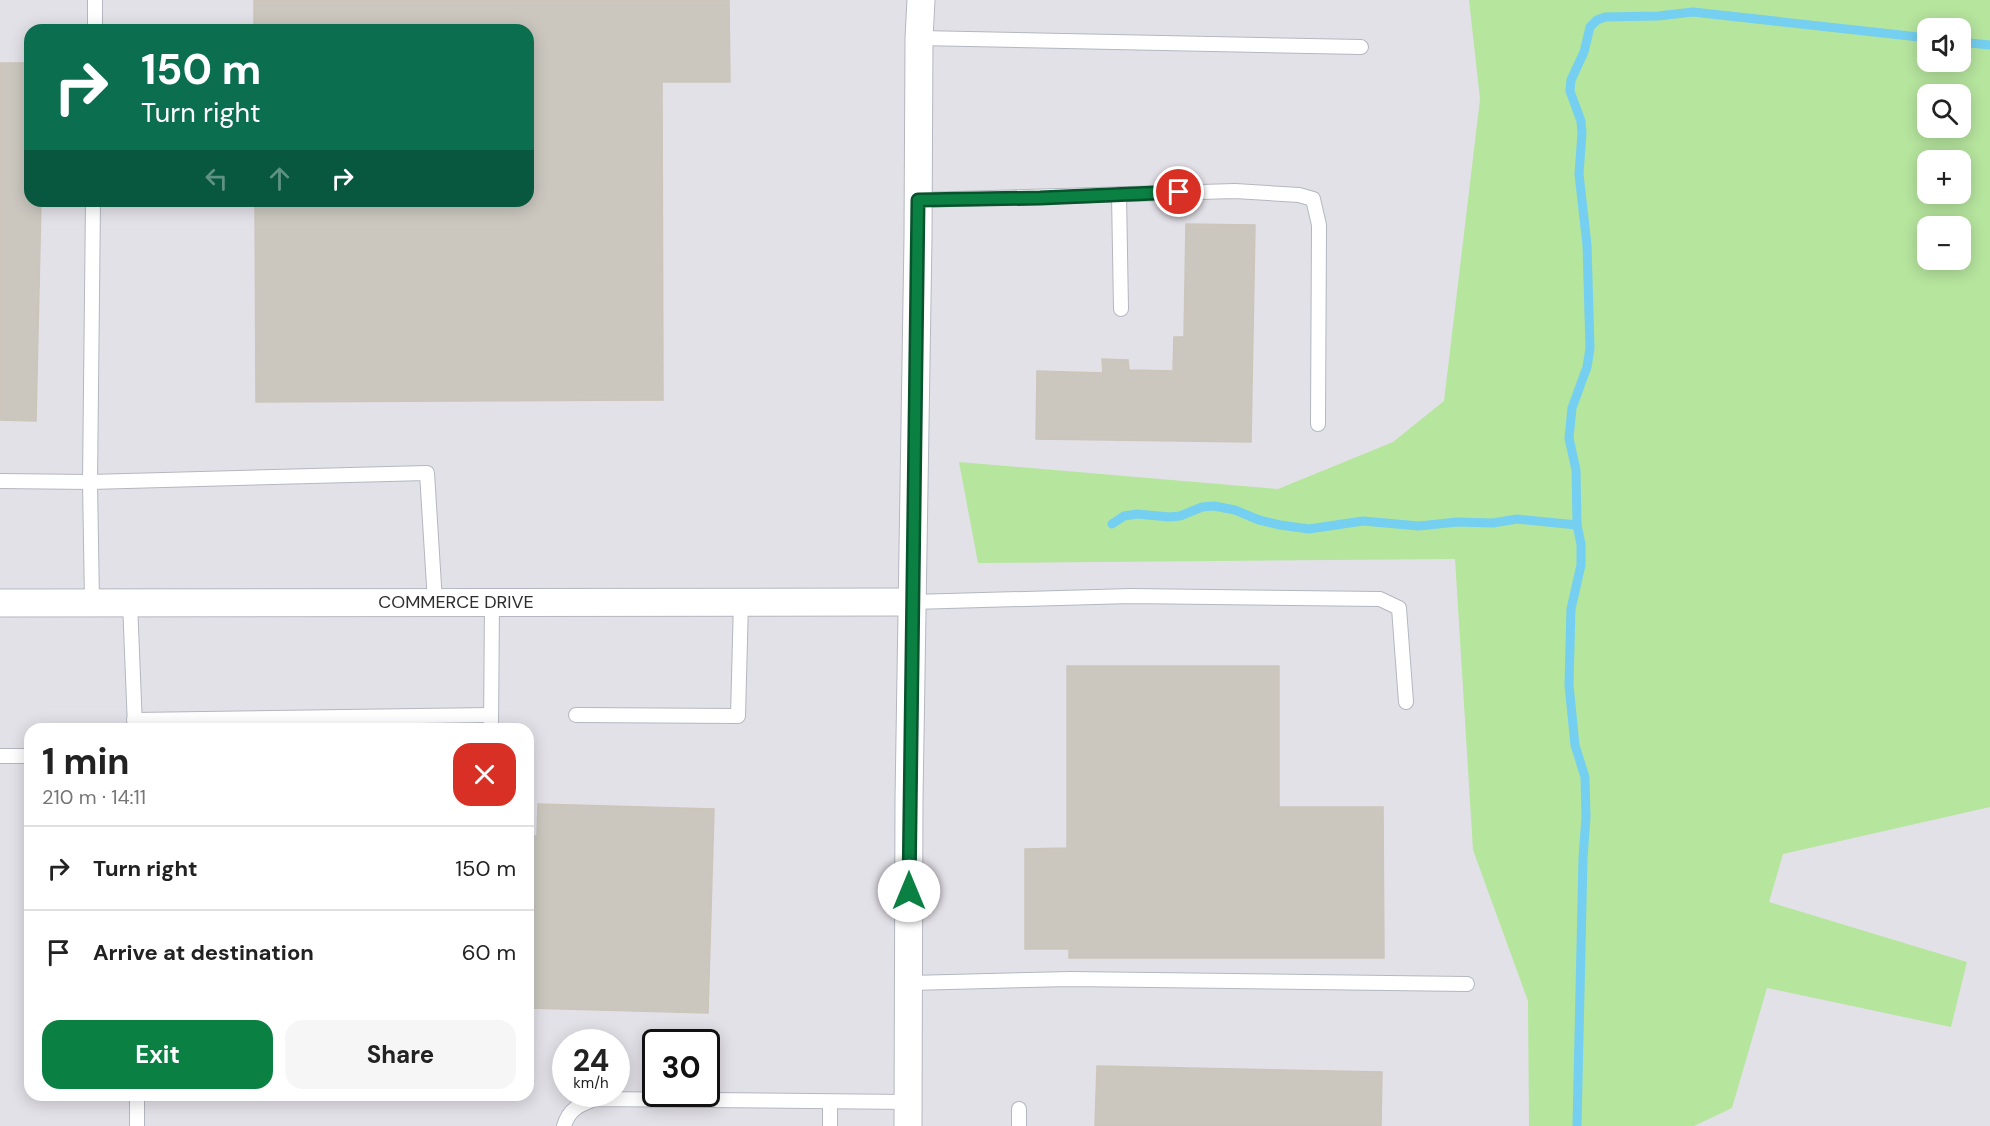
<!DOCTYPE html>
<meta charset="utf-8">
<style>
body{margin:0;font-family:"DM Sans",sans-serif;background:#f6f6f6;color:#222;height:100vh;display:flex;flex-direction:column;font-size:22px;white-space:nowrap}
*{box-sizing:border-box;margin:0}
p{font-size:20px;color:#767676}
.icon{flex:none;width:33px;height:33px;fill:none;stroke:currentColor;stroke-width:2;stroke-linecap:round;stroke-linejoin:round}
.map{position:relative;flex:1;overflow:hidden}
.side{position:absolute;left:24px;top:723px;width:510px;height:378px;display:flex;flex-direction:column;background:#fff;border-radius:18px;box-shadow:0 3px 15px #0003}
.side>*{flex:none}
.guide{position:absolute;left:24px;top:24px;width:510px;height:183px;border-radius:18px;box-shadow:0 3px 15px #0003;background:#0b6e4f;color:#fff;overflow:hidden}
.tools{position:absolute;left:1917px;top:18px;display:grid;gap:12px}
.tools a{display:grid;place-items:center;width:54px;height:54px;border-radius:12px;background:#fff;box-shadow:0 3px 15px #0003;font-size:30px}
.speed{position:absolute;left:552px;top:1029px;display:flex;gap:12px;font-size:30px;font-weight:700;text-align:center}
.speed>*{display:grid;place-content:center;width:78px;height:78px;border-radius:50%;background:#fff;box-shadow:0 3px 15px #0003;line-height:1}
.speed small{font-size:15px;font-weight:400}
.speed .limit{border:3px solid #111;border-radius:9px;background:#fff;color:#111}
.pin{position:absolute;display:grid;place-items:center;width:51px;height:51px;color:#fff;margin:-26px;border:3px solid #fff;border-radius:50%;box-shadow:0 2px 6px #0007}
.me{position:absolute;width:66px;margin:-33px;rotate:0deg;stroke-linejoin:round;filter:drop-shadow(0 0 4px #0008)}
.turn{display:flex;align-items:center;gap:21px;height:126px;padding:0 18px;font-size:27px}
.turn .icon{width:78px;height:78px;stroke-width:2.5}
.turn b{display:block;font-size:42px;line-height:51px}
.lanes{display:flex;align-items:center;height:57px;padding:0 18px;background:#0003;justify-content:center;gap:30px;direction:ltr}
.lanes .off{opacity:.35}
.round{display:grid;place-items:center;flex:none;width:63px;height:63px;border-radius:18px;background:#f6f6f6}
.summary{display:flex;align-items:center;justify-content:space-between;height:102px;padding:0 18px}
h1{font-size:36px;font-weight:700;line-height:45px}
.cta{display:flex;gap:12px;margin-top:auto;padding:12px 18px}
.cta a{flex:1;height:69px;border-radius:18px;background:#0b8043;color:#fff;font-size:24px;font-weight:700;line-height:69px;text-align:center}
.cta a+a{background:#f6f6f6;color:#222}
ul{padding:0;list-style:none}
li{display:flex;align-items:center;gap:18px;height:84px;padding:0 18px;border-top:2px solid #e0e0e0}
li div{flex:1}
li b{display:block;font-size:22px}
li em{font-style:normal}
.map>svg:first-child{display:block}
</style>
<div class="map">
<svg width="1990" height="1126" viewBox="0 0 1990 1126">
<rect width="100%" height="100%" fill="#efe9e1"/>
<path fill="#e3e1e8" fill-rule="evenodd" d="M0 0H1990V1126H0ZM1928 28H1960V62H1928ZM30 30H528V201H30ZM1928 94H1960V128H1928ZM1928 160H1960V194H1928ZM1928 226H1960V260H1928ZM30 729H528V1095H30ZM566 1042H616V1094H566ZM656 1042H706V1094H656Z"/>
<path fill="#b6e59e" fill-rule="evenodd" d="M1469 0H1990V807L1783 854 1769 902 1967 962 1951 1027 1767 988 1732 1108 1694 1126H1529L1528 1001 1473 850 1455 559 978 563 959 462 1278 489 1393 442 1444 401 1480 99ZM1928 28H1960V62H1928ZM1928 94H1960V128H1928ZM1928 160H1960V194H1928ZM1928 226H1960V260H1928Z"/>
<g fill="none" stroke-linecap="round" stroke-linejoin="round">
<g stroke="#75cff0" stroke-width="9">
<polyline points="1960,42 1990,45"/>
<polyline points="1112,524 1124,516 1137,514 1169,517 1180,516 1202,507 1214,506 1235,510 1259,520 1280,525 1309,529 1363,521 1419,526 1457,522 1493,523 1517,519 1577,525"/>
<polyline points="1577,1126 1583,858 1586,817 1585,777 1575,745 1569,685 1571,609 1581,565 1581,544 1577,525 1576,470 1569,438 1572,408 1587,367 1590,348 1587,245 1579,174 1582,133 1581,121 1570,91 1571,80 1584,52 1590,27 1597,20 1605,17 1658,16 1693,12 1928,38"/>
</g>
</g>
<g fill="#cbc7bf" stroke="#cbc5ba" stroke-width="1.5">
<polygon points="254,0 729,0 730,82 662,82 663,400 256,402 255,201 528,201 528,30 254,30"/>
<polygon points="0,63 30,63 30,201 41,201 36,421 0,420"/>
<polygon points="1186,224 1255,225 1251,442 1036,439 1037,371 1103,373 1102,359 1128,360 1129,370 1173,371 1174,337 1184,337"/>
<polygon points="1067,666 1279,666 1279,807 1383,807 1384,958 1069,958 1069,949 1025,949 1025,849 1067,848"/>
<polygon points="538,804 714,809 708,1013 528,1008 528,836 537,836"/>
<polygon points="1097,1066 1382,1072 1381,1126 1095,1126"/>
</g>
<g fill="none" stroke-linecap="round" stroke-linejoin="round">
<defs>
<g id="service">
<polyline points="95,30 95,0"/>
<polyline points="919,38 1361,47"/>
<polyline points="1119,194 1121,309"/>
<polyline points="918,200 1235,191 1299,195 1313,199 1319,225 1318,424"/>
<polyline points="0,481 90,482 427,473 435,602"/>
<polyline points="92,602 90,482 93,201"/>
<polyline points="130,602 135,727"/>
<polyline points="912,602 1131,596 1380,599 1399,608 1406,702"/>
<polyline points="576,715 738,716 741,602"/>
<polyline points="134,720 491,715"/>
<polyline points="491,729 492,602"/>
<polyline points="0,756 30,756"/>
<polyline points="910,983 1071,979 1467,984"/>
<polyline points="137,1126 137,1095"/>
<path d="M564 1126C569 1109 579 1105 595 1099L908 1102"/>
<polyline points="830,1126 830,1102"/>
<polyline points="1019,1126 1019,1109"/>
</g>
<g id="minor">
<polyline points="0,603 912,602"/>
<polyline points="908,1126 909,799 918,238 919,38 921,0"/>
</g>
</defs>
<use href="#service" stroke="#b4b7c1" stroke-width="16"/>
<use href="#minor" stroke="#b4b7c1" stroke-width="29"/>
<use href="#service" stroke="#fff" stroke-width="14"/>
<use href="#minor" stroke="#fff" stroke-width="27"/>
</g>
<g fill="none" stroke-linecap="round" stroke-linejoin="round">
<defs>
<polyline id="route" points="909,891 918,200 1040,198 1179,192"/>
</defs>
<use href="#route" stroke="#07532c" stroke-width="15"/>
<use href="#route" stroke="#0b8043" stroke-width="10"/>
</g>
<g text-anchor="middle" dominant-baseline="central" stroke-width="4.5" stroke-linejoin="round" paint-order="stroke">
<g font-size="18" fill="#2e2e2e" stroke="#fff">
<text x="456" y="602">COMMERCE DRIVE</text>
</g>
</g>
</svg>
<div class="tools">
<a><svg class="icon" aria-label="sound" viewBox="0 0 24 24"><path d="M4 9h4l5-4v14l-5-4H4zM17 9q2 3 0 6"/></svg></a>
<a><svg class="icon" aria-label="search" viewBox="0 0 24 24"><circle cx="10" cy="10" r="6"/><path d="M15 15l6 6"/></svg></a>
<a>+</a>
<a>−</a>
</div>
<div class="speed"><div>24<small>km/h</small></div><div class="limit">30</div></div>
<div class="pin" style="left:1179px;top:192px;background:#d93025"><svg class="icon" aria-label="arrive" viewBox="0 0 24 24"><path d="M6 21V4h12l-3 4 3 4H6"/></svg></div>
<svg class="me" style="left:909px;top:891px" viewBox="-20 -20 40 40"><circle r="19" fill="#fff"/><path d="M0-13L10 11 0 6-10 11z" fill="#0b8043"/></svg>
<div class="guide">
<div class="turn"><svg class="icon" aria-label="right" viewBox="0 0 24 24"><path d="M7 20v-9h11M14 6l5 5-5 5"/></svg><div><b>150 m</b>Turn right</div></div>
<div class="lanes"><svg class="icon off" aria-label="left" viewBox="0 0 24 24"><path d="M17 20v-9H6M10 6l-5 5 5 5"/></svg><svg class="icon off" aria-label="ahead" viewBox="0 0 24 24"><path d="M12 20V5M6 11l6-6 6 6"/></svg><svg class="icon" aria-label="right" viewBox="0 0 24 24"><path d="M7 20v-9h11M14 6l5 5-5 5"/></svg></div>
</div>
<section class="side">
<div class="summary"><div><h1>1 min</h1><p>210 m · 14:11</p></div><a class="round" style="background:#d93025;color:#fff"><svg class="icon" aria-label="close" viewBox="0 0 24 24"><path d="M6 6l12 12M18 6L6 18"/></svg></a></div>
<ul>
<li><svg class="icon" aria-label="right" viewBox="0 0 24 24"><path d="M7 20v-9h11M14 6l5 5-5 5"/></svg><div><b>Turn right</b></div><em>150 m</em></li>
<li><svg class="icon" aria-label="arrive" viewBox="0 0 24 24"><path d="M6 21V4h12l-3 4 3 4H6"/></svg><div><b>Arrive at destination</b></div><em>60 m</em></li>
</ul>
<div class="cta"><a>Exit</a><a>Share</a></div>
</section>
</div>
